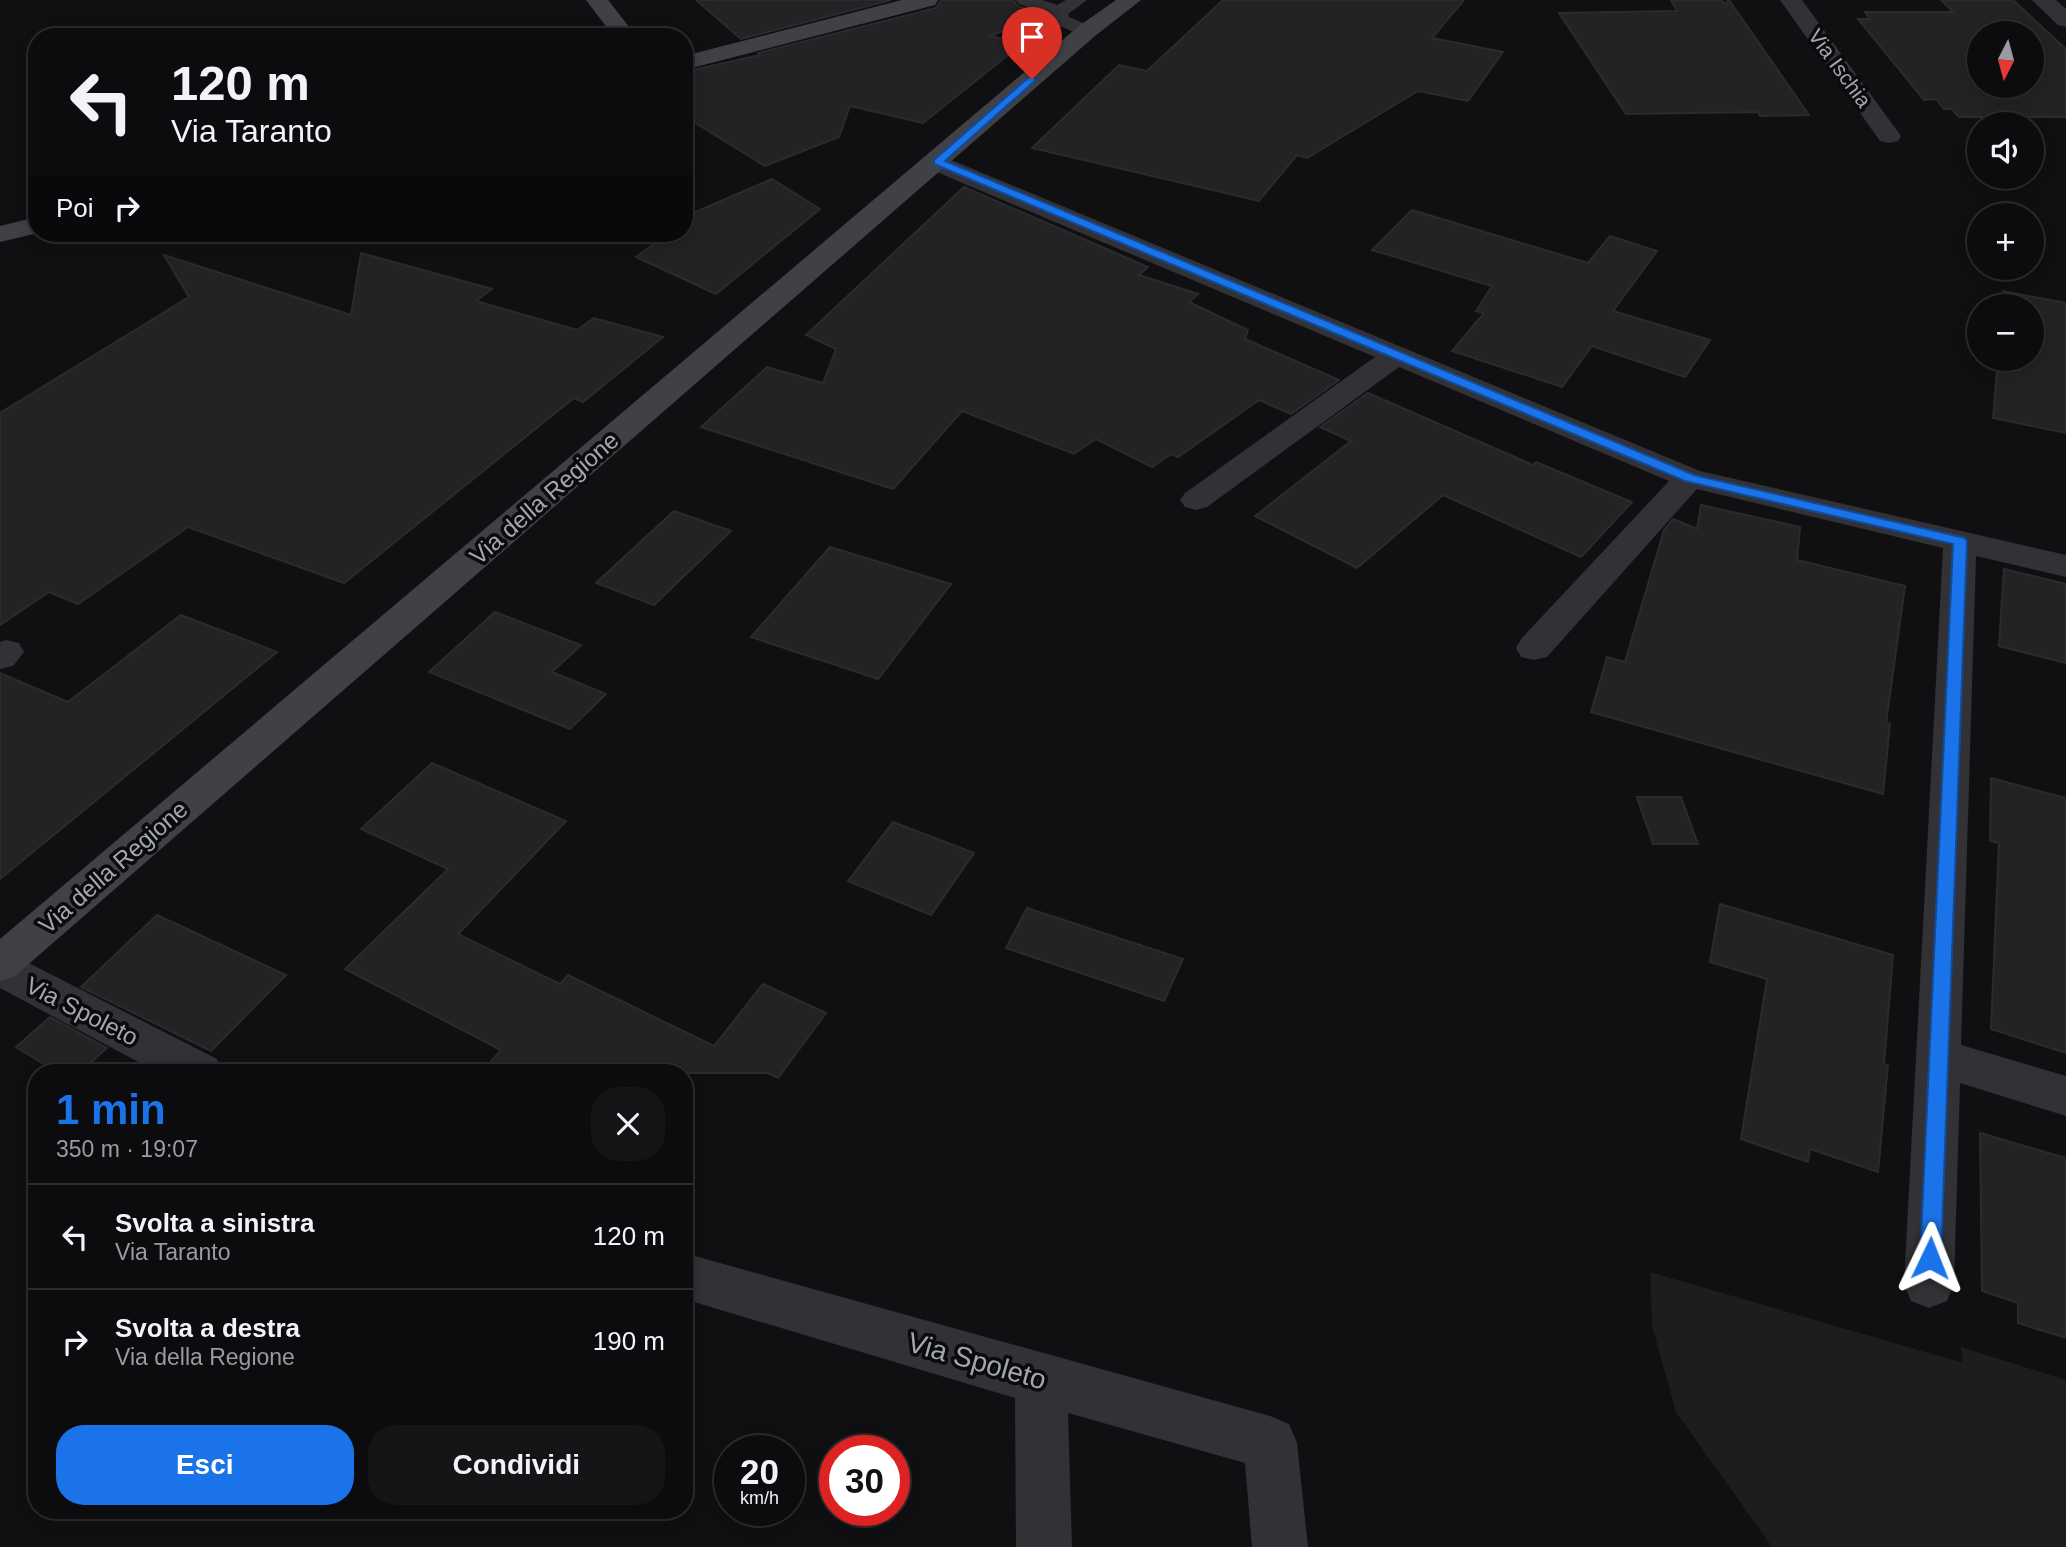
<!DOCTYPE html>
<html lang="it">
<meta charset="utf-8">
<style>
body{margin:0;font-family:Helvetica,sans-serif;background:#151517;color:#f1f3f6;height:100vh;display:flex;flex-direction:column;font-size:26px;white-space:nowrap}
*{box-sizing:border-box;margin:0}
p{font-size:23px;color:#9a9b9e}
.icon{flex:none;width:38px;height:38px;fill:none;stroke:currentColor;stroke-width:2;stroke-linecap:round;stroke-linejoin:round}
.map{position:relative;flex:1;overflow:hidden}
.side{position:absolute;left:28px;top:1064px;width:665px;height:455px;display:flex;flex-direction:column;background:#0c0c0e;border-radius:28px;box-shadow:0 4px 18px #0003,0 0 0 2px #2c2c2e}
.side>*{flex:none}
.top-card{position:absolute;left:28px;top:28px;width:665px;height:214px;border-radius:28px;box-shadow:0 4px 18px #0003,0 0 0 2px #2c2c2e;background:#0c0c0e;color:#f1f3f6;overflow:hidden}
.needle{width:46px;rotate:186deg}
.controls{position:absolute;left:1967px;top:21px;display:grid;gap:14px}
.controls a{display:grid;place-items:center;width:77px;height:77px;border-radius:50%;background:#0c0c0e;box-shadow:0 4px 18px #0003,0 0 0 2px #2c2c2e;font-size:35px}
.speed{position:absolute;left:714px;top:1435px;display:flex;gap:14px;font-size:35px;font-weight:700;text-align:center}
.speed>*{display:grid;place-content:center;width:91px;height:91px;border-radius:50%;background:#0c0c0e;box-shadow:0 4px 18px #0003,0 0 0 2px #2c2c2e;line-height:1}
.speed small{font-size:18px;font-weight:400}
.speed .limit{border:10px solid #d22;background:#fff;color:#111}
.pin{position:absolute;display:grid;place-items:center;width:60px;height:60px;color:#fff;margin:-72px -30px;border-radius:50% 50% 50% 0;rotate:-45deg;box-shadow:0 0 7px #0007}
.pin .icon{rotate:45deg}
.me{position:absolute;width:77px;margin:-38px;rotate:2deg;stroke-linejoin:round;filter:drop-shadow(0 0 5px #0008)}
.turn{display:flex;align-items:center;gap:24px;height:147px;padding:0 28px;font-size:32px}
.turn .icon{width:91px;height:91px;stroke-width:2.5}
.turn b{display:block;font-size:49px;line-height:60px}
.then{display:flex;align-items:center;height:66px;padding:0 28px;background:#0003;gap:14px;font-size:26px}
.round{display:grid;place-items:center;flex:none;width:74px;height:74px;border-radius:28px;background:#151517}
.head{display:flex;align-items:center;justify-content:space-between;height:119px;padding:0 28px}
h1{font-size:42px;font-weight:600;line-height:52px;color:#1a73e8}
.primary-button{display:flex;gap:14px;margin-top:auto;padding:14px 28px}
.primary-button a{flex:1;height:80px;border-radius:28px;background:#1a73e8;color:#fff;font-size:28px;font-weight:600;line-height:80px;text-align:center}
.primary-button a+a{background:#151517;color:#f1f3f6}
ul{padding:0;list-style:none}
li{display:flex;align-items:center;gap:21px;height:105px;padding:0 28px;border-top:2px solid #2c2c2e}
li div{flex:1}
li b{display:block;font-size:26px}
li em{font-style:normal}
.map>svg:first-child{display:block}
</style>
<div class="map">
<svg width="2066" height="1547" viewBox="0 0 2066 1547">
<rect width="100%" height="100%" fill="#101012"/>
<polygon fill="#1d1c1e" points="1650,1272 1963,1363 1961,1347 2066,1380 2066,1547 1772,1547 1676,1412 1652,1325"/>
<g fill="#232326" stroke="#2b2a2d" stroke-width="2" fill-rule="evenodd">
<polygon points="696,0 891,0 741,39"/>
<polygon points="941,0 1013,0 1018,6 1043,15 990,36 1023,43 923,123 850,106 839,137 765,166 684,116 684,72 760,55 758,53 936,8"/>
<polygon points="1223,0 1464,0 1432,38 1503,52 1468,101 1418,91 1307,158 1297,155 1259,201 1032,148 1119,65 1147,71"/>
<polygon points="1671,0 1721,0 1724,4 1729,0 1809,115 1760,116 1758,112 1626,114 1559,13 1677,11"/>
<path d="M1941 0H2013L2066 49V117H1959L1952 109H1944L1936 99 1924 100 1858 19H1870L1865 12H1953ZM1979 33H2032V86H1979Z"/>
<polygon points="772,179 820,209 716,294 636,257 669,233 684,233 684,217"/>
<polygon points="964,187 1148,267 1139,275 1198,294 1189,302 1248,330 1245,339 1339,380 1291,414 1259,400 1178,457 1171,454 1152,467 1096,439 1074,454 962,411 893,489 701,427 767,367 823,383 836,349 806,335"/>
<polygon points="1412,210 1588,263 1610,236 1657,251 1613,311 1710,340 1685,377 1592,346 1562,387 1452,351 1484,313 1476,311 1492,286 1372,250"/>
<polygon points="361,253 492,289 476,301 577,330 594,318 663,337 583,402 574,398 344,583 188,527 78,604 49,592 0,625 0,413 189,297 164,255 351,315"/>
<polygon points="2003,291 2066,303 2066,433 1993,418 1998,359 2032,359 2032,306 2002,306"/>
<polygon points="1368,393 1533,465 1536,462 1632,502 1581,557 1443,495 1357,568 1255,516 1351,441 1320,427"/>
<polygon points="1701,505 1800,527 1797,560 1905,586 1886,723 1890,724 1883,794 1591,712 1607,657 1625,662 1664,530 1673,519 1697,529"/>
<polygon points="674,511 731,531 654,605 596,583"/>
<polygon points="830,547 951,584 878,679 751,637"/>
<polygon points="2004,569 2066,584 2066,663 1999,646"/>
<polygon points="495,612 581,645 552,672 606,694 570,729 429,672"/>
<polygon points="181,615 277,652 0,879 0,673 68,702"/>
<polygon points="432,763 566,821 458,934 560,984 568,975 714,1046 763,984 826,1013 778,1078 768,1073 481,1073 501,1050 345,969 448,869 361,829"/>
<polygon points="1991,778 2066,798 2066,1053 1991,1029 1999,843 1990,841"/>
<polygon points="1637,797 1681,797 1698,844 1653,844"/>
<polygon points="893,822 974,853 931,915 848,881"/>
<polygon points="1720,904 1893,955 1884,1064 1888,1065 1878,1172 1810,1149 1808,1162 1741,1139 1767,979 1710,962"/>
<polygon points="1027,908 1183,959 1164,1001 1006,948"/>
<polygon points="157,915 286,975 211,1051 81,987"/>
<polygon points="50,1017 107,1048 79,1073 59,1073 16,1047"/>
<polygon points="1980,1133 2066,1158 2066,1338 2018,1323 2018,1303 1982,1291"/>
</g>
<g fill="none" stroke-linecap="round" stroke-linejoin="round">
<polygon fill="#323236" fill-rule="evenodd" points="1016,0 1042,0 1057,5 1066,0 1087,0 1068,14 1069,17 1093,27 1096,31 1093,35 1081,35 1055,24 1051,15 1019,4"/>
<g fill="#323236" fill-rule="evenodd">
<polygon points="1780,0 1802,0 1901,136 1898,141 1889,143 1880,141"/>
<polygon points="2032,0 2056,0 2066,9 2066,27 2058,25"/>
<polygon points="937,154 1700,471 2066,555 2066,577 1976,556 1961,1045 2066,1076 2066,1116 1960,1083 1954,1284 1947,1301 1929,1308 1911,1301 1904,1284 1943,548 1697,489 1547,657 1534,660 1521,657 1516,648 1521,639 1669,481 1399,367 1207,507 1196,510 1185,507 1180,500 1185,493 1375,357 946,176 928,167 924,162 928,157"/>
<polygon points="6,640 19,643 24,652 13,666 0,669 0,642"/>
<polygon points="0,951 15,956 217,1059 223,1073 159,1073 0,988"/>
<polygon points="684,1253 1270,1416 1289,1424 1297,1443 1308,1547 1252,1547 1245,1463 1068,1413 1072,1547 1016,1547 1015,1398 684,1299"/>
</g>
<g fill="#404146" fill-rule="evenodd">
<polygon points="586,0 608,0 637,37 614,37"/>
<polygon points="902,0 938,0 935,5 684,70 684,56"/>
<polygon points="1116,0 1141,0 1095,36 15,976 0,981 0,939 1079,26"/>
<polygon points="37,217 38,233 0,242 0,226"/>
</g>
</g>
<polygon fill="#1a73e8" stroke="#114b97" stroke-width="2" points="1029,77 1037,79 945,161 1694,475 1965,538 1967,541 1941,1258 1938,1265 1930,1268 1923,1265 1920,1258 1953,544 1685,481 934,164 934,160"/>
<g text-anchor="middle" dominant-baseline="central" stroke-width="7" stroke-linejoin="round" paint-order="stroke">
<g font-size="21" fill="#a2a6b1" stroke="#0b0b0c">
<text transform="translate(1840 68) rotate(54)">Via Ischia</text>
</g>
<g font-size="24" fill="#a2a6b1" stroke="#0b0b0c">
<text transform="translate(544 498) rotate(-41)">Via della Regione</text>
<text transform="translate(113 867) rotate(-41)">Via della Regione</text>
<text transform="translate(82 1011) rotate(27)">Via Spoleto</text>
</g>
<g font-size="28" fill="#a2a6b1" stroke="#0b0b0c">
<text transform="translate(977 1361) rotate(16)">Via Spoleto</text>
</g>
</g>
</svg>
<div class="controls">
<a><svg class="needle" viewBox="-14 -14 28 28"><path d="M0-13l5 13h-10z" fill="#e53935"/><path d="M0 13l5-13h-10z" fill="#9a9b9e"/></svg></a>
<a><svg class="icon" aria-label="sound" viewBox="0 0 24 24"><path d="M4 9h4l5-4v14l-5-4H4zM17 9q2 3 0 6"/></svg></a>
<a>+</a>
<a>−</a>
</div>
<div class="speed"><div>20<small>km/h</small></div><div class="limit">30</div></div>
<div class="pin" style="left:1032px;top:79px;background:#d93025"><svg class="icon" aria-label="arrive" viewBox="0 0 24 24"><path d="M6 21V4h12l-3 4 3 4H6"/></svg></div>
<svg class="me" style="left:1930px;top:1258px" viewBox="-20 -20 40 40"><path d="M0-17L14 15 0 8-14 15z" fill="#1a73e8" stroke="#fff" stroke-width="4"/></svg>
<div class="top-card">
<div class="turn"><svg class="icon" aria-label="left" viewBox="0 0 24 24"><path d="M17 20v-9H6M10 6l-5 5 5 5"/></svg><div><b>120 m</b>Via Taranto</div></div>
<div class="then">Poi<svg class="icon" aria-label="right" viewBox="0 0 24 24"><path d="M7 20v-9h11M14 6l5 5-5 5"/></svg></div>
</div>
<section class="side">
<div class="head"><div><h1>1 min</h1><p>350 m · 19:07</p></div><a class="round"><svg class="icon" aria-label="close" viewBox="0 0 24 24"><path d="M6 6l12 12M18 6L6 18"/></svg></a></div>
<ul>
<li><svg class="icon" aria-label="left" viewBox="0 0 24 24"><path d="M17 20v-9H6M10 6l-5 5 5 5"/></svg><div><b>Svolta a sinistra</b><p>Via Taranto</p></div><em>120 m</em></li>
<li><svg class="icon" aria-label="right" viewBox="0 0 24 24"><path d="M7 20v-9h11M14 6l5 5-5 5"/></svg><div><b>Svolta a destra</b><p>Via della Regione</p></div><em>190 m</em></li>
</ul>
<div class="primary-button"><a>Esci</a><a>Condividi</a></div>
</section>
</div>
